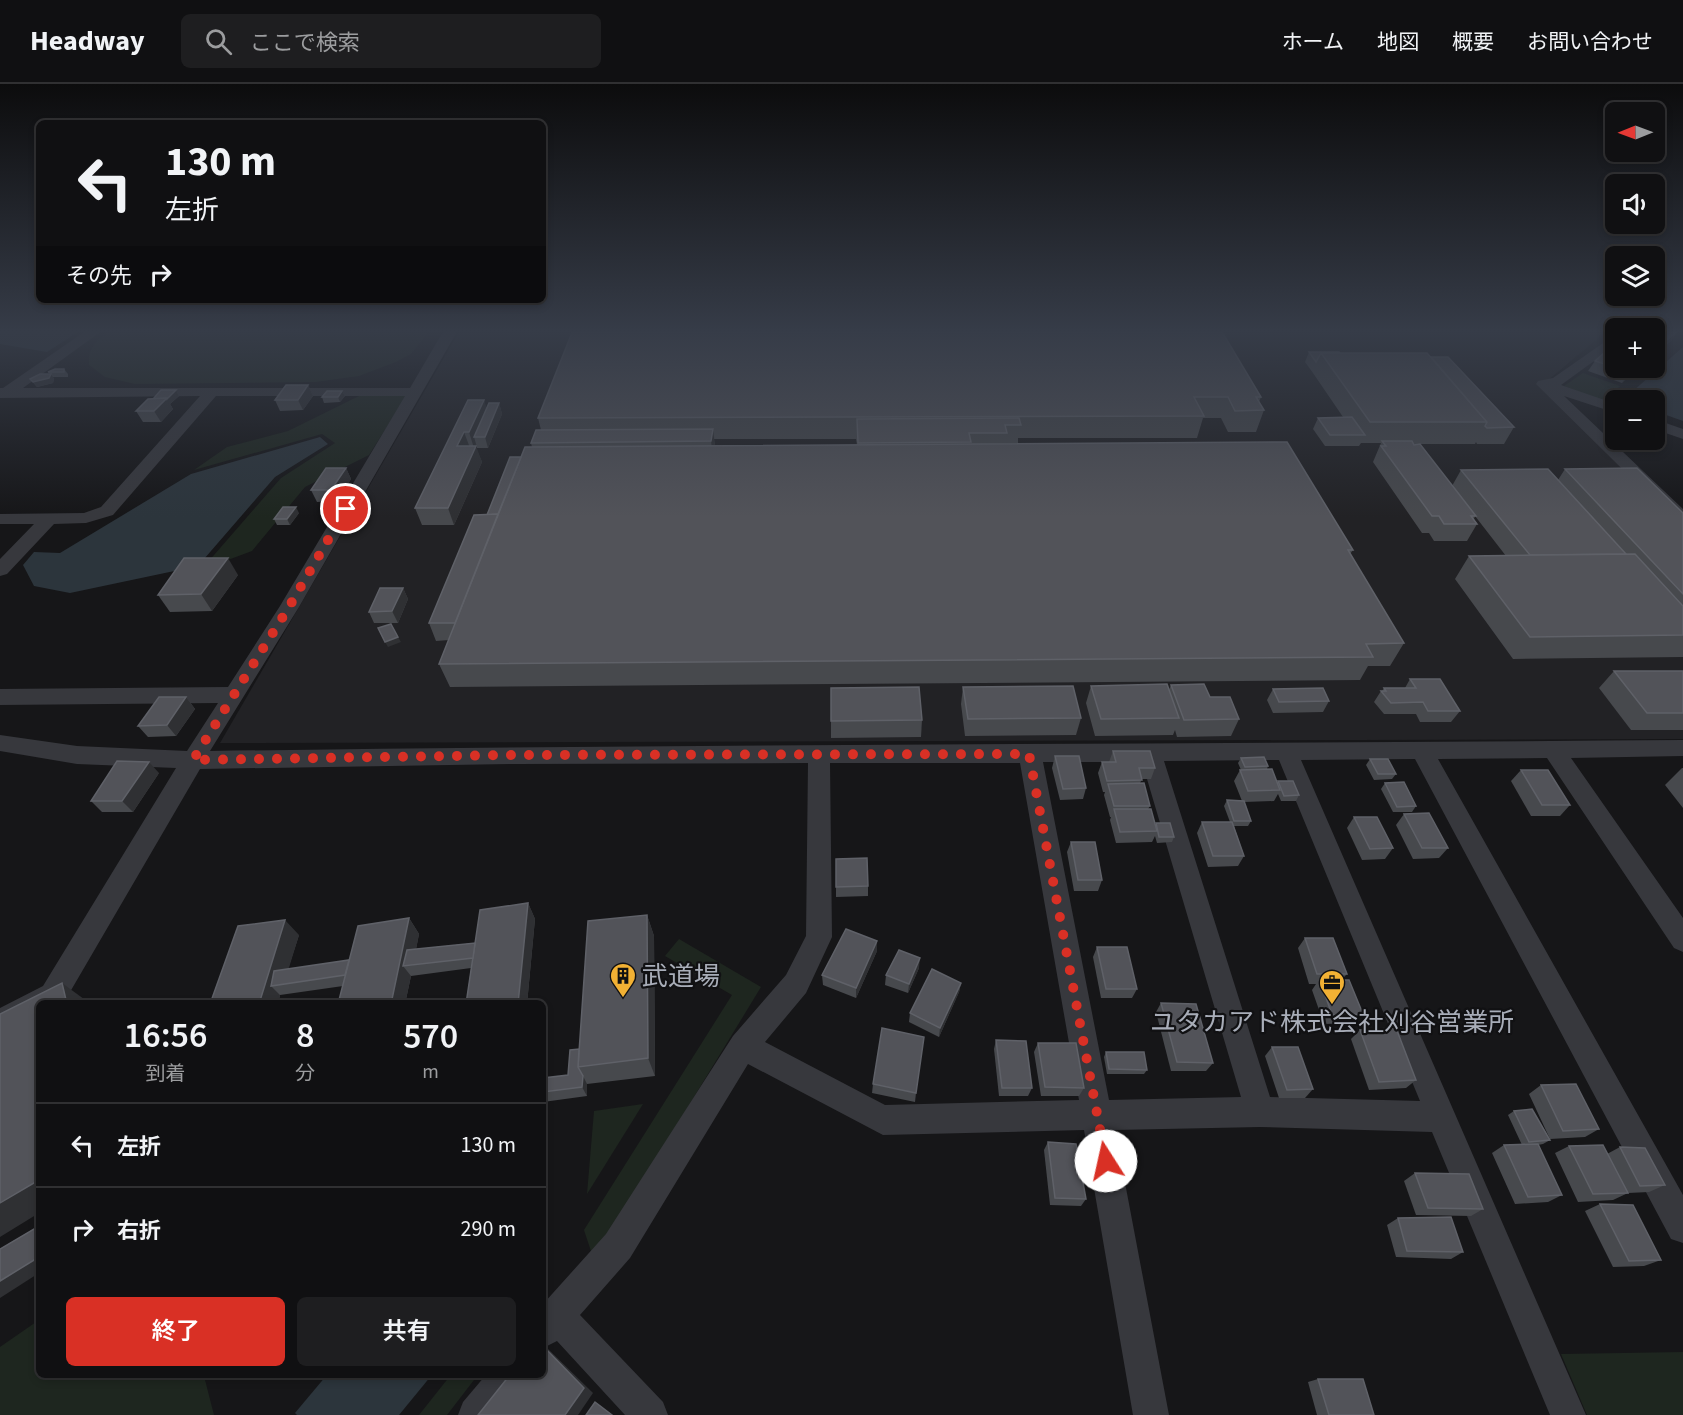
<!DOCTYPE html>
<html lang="ja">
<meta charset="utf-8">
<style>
body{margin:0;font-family:"Source Sans 3","Noto Sans JP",sans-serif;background:#1e1e20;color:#f1f3f6;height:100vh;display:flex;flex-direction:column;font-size:22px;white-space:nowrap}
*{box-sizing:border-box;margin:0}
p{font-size:20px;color:#9c9d9f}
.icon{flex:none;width:33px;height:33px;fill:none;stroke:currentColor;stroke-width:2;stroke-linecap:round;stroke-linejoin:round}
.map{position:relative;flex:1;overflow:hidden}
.side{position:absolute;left:36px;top:916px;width:510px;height:378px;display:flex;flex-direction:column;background:#101012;border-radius:9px;box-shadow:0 3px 9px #0003,0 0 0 2px #303032}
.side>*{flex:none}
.banner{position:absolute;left:36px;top:36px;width:510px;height:183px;border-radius:9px;box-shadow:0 3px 9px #0003,0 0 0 2px #303032;background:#101012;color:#f1f3f6;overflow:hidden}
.needle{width:39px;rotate:269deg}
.buttons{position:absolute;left:1605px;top:18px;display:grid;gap:12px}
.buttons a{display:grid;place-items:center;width:60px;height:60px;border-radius:9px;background:#101012;box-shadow:0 3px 9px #0003,0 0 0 2px #303032;font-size:30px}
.pin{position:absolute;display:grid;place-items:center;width:51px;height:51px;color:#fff;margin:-26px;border:3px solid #fff;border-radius:50%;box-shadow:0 2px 6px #0007}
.me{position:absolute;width:66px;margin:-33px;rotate:350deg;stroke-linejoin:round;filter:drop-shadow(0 0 4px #0008)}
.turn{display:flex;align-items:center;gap:21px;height:126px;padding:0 30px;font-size:27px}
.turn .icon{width:78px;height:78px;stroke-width:2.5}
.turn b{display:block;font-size:42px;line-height:51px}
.then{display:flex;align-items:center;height:57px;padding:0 30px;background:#0003;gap:12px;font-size:22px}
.eta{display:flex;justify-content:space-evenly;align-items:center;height:102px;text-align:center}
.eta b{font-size:36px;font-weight:600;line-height:42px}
.primary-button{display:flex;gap:12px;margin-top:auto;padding:12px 30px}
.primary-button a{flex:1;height:69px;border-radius:9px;background:#d93025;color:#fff;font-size:24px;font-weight:600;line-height:69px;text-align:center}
.primary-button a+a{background:#1e1e20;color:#f1f3f6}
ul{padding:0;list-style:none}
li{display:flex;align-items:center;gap:18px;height:84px;padding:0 30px;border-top:2px solid #303032}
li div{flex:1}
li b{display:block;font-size:22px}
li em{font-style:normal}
header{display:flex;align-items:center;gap:36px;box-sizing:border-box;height:84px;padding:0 30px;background:#101012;border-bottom:2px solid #303032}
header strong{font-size:28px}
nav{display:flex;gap:33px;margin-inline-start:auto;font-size:21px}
.search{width:420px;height:54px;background:#1e1e20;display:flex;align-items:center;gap:15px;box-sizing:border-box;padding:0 21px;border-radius:9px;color:#9c9d9f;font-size:22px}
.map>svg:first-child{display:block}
</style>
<header>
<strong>Headway</strong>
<div class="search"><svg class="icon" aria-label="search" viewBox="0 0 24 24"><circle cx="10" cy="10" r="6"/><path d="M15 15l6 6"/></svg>ここで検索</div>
<nav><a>ホーム</a><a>地図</a><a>概要</a><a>お問い合わせ</a></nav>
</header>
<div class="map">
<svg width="1683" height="1331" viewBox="0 0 1683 1331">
<rect width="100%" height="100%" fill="#161618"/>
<polygon fill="#222225" points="460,246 1608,246 1541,302 1683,445 1683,655 220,659"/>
<g fill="#1e261f">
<path d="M110 246H430L411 270 396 278 359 292 316 298 135 300 105 293 89 281C87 264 97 256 110 246Z"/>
<polygon points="1583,289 1620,302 1602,317 1564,302"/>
<polygon points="361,311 407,311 369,371 305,403 252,467 201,486 281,394 335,359 322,350 194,386 227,363 288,347"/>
<polygon points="679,855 761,903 611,1149 592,1170 584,1146 732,911 665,872"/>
<polygon points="643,1020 587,1110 594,1027"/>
<polygon points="39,1236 39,1292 204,1292 214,1331 0,1331 0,1263"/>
<polygon points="1683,1268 1683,1331 1587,1331 1561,1270"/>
<polygon points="450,1292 477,1292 447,1331 419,1331"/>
</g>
<g fill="#2c353c">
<polygon points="0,246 81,246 47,268 0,260"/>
<polygon points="1683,263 1683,337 1655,327 1654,316 1624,315"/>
<polygon points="320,353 328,360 275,393 198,482 70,509 34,502 23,481 34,468 60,469 191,390"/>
<polygon points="326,1292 431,1292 399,1331 297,1331 295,1329"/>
</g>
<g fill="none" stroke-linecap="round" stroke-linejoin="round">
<g fill="#37383d" fill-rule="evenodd">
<path d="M87 246H103L23 304H410L444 246H458L299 523 210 667C702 660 1192 660 1683 656V672L1571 674 1683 834V868L1674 864 1547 674 1438 675 1683 1111V1159L1671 1155 1415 675 1301 676 1586 1331H1550L1432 1048 1260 1043 1115 1046 1169 1331H1133L1084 1046 883 1051 748 980 630 1174 580 1231 663 1318 668 1331H625L557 1257 543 1264 544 1219 606 1150 733 952 786 891 806 852 808 679 514 680 200 685 63 920H39V932L0 951V924L43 902 176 684 77 680 0 667V651L77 662 187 667 218 619 0 621V605L228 603 280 522 405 312H216L113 431 86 439 54 440 7 490 0 492V475L34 440H0V430L84 429 101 423 200 312 0 314V304H3ZM1279 676 1420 1017 1270 1013 1164 677ZM1043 678H1142L1241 1013 1109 1016ZM830 679H1020L1079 1016 885 1021 765 958 806 909 832 853Z"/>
<polygon points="1616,250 1616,261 1561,301 1616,320 1616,329 1564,312 1683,425 1683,440 1677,439 1536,300 1538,297 1553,294"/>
<polygon points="1654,335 1683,345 1683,355 1654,345"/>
<polygon points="485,1292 526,1292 521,1305 499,1331 458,1331 463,1318"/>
</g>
</g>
<g fill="#47494d" fill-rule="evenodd">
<path d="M573 246 1261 313 1259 318 1264 326 1256 348H1228L1221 334H1203L1197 354H1018V360L1353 466 1350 470 1404 559 1390 582H1368L1360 596 450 603 439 580 449 556 436 557 429 539 487 431 521 373 532 363 531 359 541 346 538 334ZM714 355H856L857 361 715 362Z"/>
<polygon points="1654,246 1679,246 1676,249 1671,257 1654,271"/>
<polygon points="1616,261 1616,284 1639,284 1634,286 1622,299 1588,287 1595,277 1608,267"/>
<polygon points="1309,268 1431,273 1514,343 1504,360 1477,360 1476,358 1475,360 1414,360 1452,402 1461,386 1558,396 1565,385 1683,429 1683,573 1513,575 1455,495 1469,472 1506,472 1475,432 1474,435 1477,440 1467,457 1434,457 1429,449 1422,449 1373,378 1381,359 1361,359 1359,362 1325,362 1313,345 1318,334 1343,333 1313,289 1305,278"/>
<polygon points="64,285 68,290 68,293 53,293 54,295 53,299 37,303 30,295 50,290 48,288"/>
<polygon points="308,301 313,312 303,326 280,327 275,316"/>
<polygon points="176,306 179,312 170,320 173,325 161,338 143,338 136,327 153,315"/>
<polygon points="342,307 345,312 340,318 324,319 322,313"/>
<polygon points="484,316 486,324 499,319 502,330 488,364 477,364 476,360 475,362 482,378 454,441 422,441 415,424"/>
<polygon points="346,384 351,395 337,417 317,418 311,406"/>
<polygon points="299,429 290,441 277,441 274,435"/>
<polygon points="238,491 212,527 170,528 158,511"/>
<polygon points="403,504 408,515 398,539 374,539 369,528"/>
<polygon points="1614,587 1683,587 1683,646 1631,646 1599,604"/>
<polygon points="1410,595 1460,627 1451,638 1420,638 1416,630 1384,630 1374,618 1381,607 1382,607 1384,604 1405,604"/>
<polygon points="1171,601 1210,613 1239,635 1231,652 1177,653 1175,646 1173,651 1095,652 1086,619 1091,602 1169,606"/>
<polygon points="963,603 1081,634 1076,651 965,652 961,620"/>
<polygon points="831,604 922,636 921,653 831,654"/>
<polygon points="1273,605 1329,617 1323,628 1273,629 1267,616"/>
<polygon points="186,613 195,625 176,652 148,653 138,642"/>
<polygon points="1113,667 1155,684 1151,695 1142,695 1140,699 1150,722 1148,725 1155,741 1174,753 1172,758 1157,759 1155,752 1152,758 1116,759 1110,736 1111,733 1110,733 1104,711 1105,708 1103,708 1098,689 1102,678 1109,678"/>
<polygon points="1055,672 1086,704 1083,715 1060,716 1052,684"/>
<polygon points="1241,674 1268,682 1267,685 1277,698 1278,697 1299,711 1296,717 1281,717 1278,710 1274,717 1244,718 1251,737 1248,742 1234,742 1244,772 1238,782 1208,783 1197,749 1202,738 1230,738 1224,722 1227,716 1242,717 1234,697 1240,686 1241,686 1238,679"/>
<polygon points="1370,675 1396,690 1392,695 1374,696 1366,681"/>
<polygon points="1682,684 1683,684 1683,724 1665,701"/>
<polygon points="1521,686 1570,721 1560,732 1531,732 1511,697"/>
<polygon points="159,689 133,728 102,728 91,717"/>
<polygon points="1385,699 1416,722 1412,728 1393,728 1381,705"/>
<polygon points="1404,730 1448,764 1439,774 1413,775 1396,741"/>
<polygon points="1354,733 1393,764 1385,775 1362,776 1347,744"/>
<polygon points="1071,758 1102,796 1098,807 1074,807 1067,768"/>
<polygon points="836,775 868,802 868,812 836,813"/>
<polygon points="528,819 535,835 527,920 466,920 471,884 411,892 405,920 338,920 343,902 280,911 278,920 210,920 299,851 288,885 349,876 409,834 419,850 416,865 475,859"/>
<polygon points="647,831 654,852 655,992 587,1000 587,1012 543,1018 543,994 568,991 579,965"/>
<polygon points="1305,854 1347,890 1341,896 1363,930 1354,939 1324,940 1312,906 1316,900 1309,900 1298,864"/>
<polygon points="1097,863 1137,905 1132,914 1101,914 1093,873"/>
<polygon points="877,867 856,914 823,901 822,891"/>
<polygon points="919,884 908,909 885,901 886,891"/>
<polygon points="961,899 959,908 939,953 909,938 910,929"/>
<polygon points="1161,919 1213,979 1206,987 1171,987 1156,928"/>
<polygon points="1360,946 1416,996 1406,1004 1369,1006 1351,955"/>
<polygon points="996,956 1032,1004 1028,1012 999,1012 994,965"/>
<polygon points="1038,959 1084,1004 1079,1012 1041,1012 1034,968"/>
<polygon points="1272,963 1313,1005 1305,1014 1279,1014 1265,972"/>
<polygon points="1106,968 1147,986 1144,990 1107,990 1104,973"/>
<polygon points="873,1000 916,1009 915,1018 872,1009"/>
<polygon points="1541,1001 1599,1045 1585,1053 1550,1055 1529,1010"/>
<polygon points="1514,1027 1550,1056 1543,1060 1538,1061 1562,1111 1548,1118 1515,1120 1492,1069 1504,1061 1522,1061 1508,1031"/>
<polygon points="1048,1058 1086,1115 1081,1122 1050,1121 1044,1066"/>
<polygon points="1569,1062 1607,1070 1620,1063 1665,1101 1649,1108 1628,1109 1613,1116 1578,1118 1555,1069"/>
<polygon points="1415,1089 1483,1125 1471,1132 1416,1131 1404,1097"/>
<polygon points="1600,1120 1661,1176 1644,1182 1613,1183 1585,1127"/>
<polygon points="1398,1134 1463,1168 1451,1175 1396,1173 1387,1141"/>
<polygon points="1318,1295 1374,1331 1317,1331 1308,1298"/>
</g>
<g fill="#2f3033">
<polygon points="1675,246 1679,246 1676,249 1671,257 1660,266 1667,256"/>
<polygon points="1669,252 1658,268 1654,271 1654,266 1658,260"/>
<polygon points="1634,284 1636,284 1633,289 1622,299 1629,288"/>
<polygon points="51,290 54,295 53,299 37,303 33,298"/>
<polygon points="308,301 313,312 303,326 298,316"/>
<polygon points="176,306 179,312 170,320 173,325 161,338 154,327"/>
<polygon points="342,307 345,312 340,318 338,313"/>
<polygon points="484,316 489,332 474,353 476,360 474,364 469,348"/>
<polygon points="499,319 502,330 488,364 485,353"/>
<polygon points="713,345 715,362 713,374 711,357"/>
<polygon points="464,348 470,364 457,362"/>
<polygon points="476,362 482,378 454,441 448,424"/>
<polygon points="346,384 351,395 337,417 331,406"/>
<polygon points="296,423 299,429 290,441 287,435"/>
<polygon points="228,474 238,491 212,527 201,510"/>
<polygon points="403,504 408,515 398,539 392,527"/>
<polygon points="398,553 401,558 388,563 385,558"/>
<polygon points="186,613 195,625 176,652 167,641"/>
<polygon points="149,678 159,689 133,728 122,717"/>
<polygon points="528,819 535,835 527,920 518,920"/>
<polygon points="647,831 654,852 655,992 648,974"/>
<polygon points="409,834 419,850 413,881 403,882 411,892 405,920 391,920"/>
<polygon points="285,836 299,851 284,900 271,902 280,911 278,920 259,920"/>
<polygon points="877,857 877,867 856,914 856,904"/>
<polygon points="920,874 919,884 908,909 909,900"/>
<polygon points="62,899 88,918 88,920 67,920"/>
<polygon points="961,899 959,908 939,953 940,944"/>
<polygon points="583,992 587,1000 587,1012 582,1003"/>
<polygon points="39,1096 39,1129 0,1153 0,1119"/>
<polygon points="39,1173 39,1189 0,1214 0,1197"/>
<polygon points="543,1260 593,1309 578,1331 565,1331"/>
</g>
<g fill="#525359" stroke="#5f6168" stroke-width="1.5">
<polygon points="573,246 1221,246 1261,313 1256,313 1264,326 1235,327 1228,313 1194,313 1204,332 538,334"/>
<polygon points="1654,246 1678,246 1667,256 1669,252 1654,248"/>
<polygon points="1654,248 1669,252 1658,260 1654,259"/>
<polygon points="1616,261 1616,267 1610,265"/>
<polygon points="1606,267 1616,270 1616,284 1634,284 1629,288 1595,277"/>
<polygon points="1309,268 1339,268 1340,269 1321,269 1316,278"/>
<polygon points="1321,269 1427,269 1487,338 1370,338"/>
<polygon points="1431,273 1448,273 1514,343 1487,344 1485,342 1487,338"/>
<polygon points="55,285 64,285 64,288 48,288"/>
<polygon points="40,290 51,290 49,294 33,298 30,295"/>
<polygon points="286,301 308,301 298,316 275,316"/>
<polygon points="161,306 176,306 167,315 167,314 153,315"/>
<polygon points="327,307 342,307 338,313 322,313"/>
<polygon points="167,314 154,327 136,327 148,315"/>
<polygon points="468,316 484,316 469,348 464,348 457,362 476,362 448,424 415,424"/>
<polygon points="489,319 499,319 485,353 474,353"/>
<polygon points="1352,333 1365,351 1330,351 1318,334"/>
<polygon points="1019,334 1021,341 1005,341 1007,349 969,349 971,358 858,359 857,335"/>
<polygon points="713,345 711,357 531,359 536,346"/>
<polygon points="1382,357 1412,357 1414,361 1420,360 1476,432 1471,432 1477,440 1444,440 1439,432 1432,432 1381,362 1386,362"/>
<polygon points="1287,358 1353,466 1348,466 1404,559 1366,560 1373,573 439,580 525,363"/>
<polygon points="510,373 521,373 498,430 487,431"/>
<polygon points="326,384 346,384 331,406 311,406"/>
<polygon points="1637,384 1683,429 1683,510 1565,385"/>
<polygon points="1548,385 1626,470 1530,471 1461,386"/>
<polygon points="283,423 296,423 287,435 274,435"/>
<polygon points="498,430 455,539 429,539 474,431"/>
<polygon points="1635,470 1683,522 1683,551 1530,553 1469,472"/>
<polygon points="184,474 228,474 201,510 158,511"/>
<polygon points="380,504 403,504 392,527 369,528"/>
<polygon points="391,540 398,553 385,558 378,544"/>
<polygon points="1614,587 1683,587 1683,629 1647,629"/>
<polygon points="1410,595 1440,595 1460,627 1428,627 1423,618 1391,619 1381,607 1386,607 1384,604 1416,604"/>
<polygon points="1167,600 1179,634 1101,635 1091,602"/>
<polygon points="1204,600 1210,613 1230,613 1239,635 1184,636 1171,601"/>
<polygon points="1073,602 1081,634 968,635 963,603"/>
<polygon points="919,603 922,636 831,637 831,604"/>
<polygon points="1323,604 1329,617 1279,618 1273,605"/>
<polygon points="159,613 186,613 167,641 138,642"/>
<polygon points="1113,667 1150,667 1155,684 1139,684 1142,696 1107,697 1102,678 1116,678"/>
<polygon points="1055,672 1079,672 1086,704 1063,705"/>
<polygon points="1264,673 1268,682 1245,683 1241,674"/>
<polygon points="1370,675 1388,675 1396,690 1378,690"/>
<polygon points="117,677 149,678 122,717 91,717"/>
<polygon points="1272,685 1280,706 1248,707 1240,686"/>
<polygon points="1521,686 1548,686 1570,721 1542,721"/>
<polygon points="1278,697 1293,697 1299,711 1284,712"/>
<polygon points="1404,698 1416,722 1397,723 1385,699"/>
<polygon points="1144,699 1150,722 1114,722 1108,700"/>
<polygon points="1227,716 1244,717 1251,737 1234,737"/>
<polygon points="1114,725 1151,725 1157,747 1120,748"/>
<polygon points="1429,729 1448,764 1422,764 1404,730"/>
<polygon points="1354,733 1377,733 1393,764 1370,765"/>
<polygon points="1202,738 1232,738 1244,772 1213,772"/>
<polygon points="1156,739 1170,739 1174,753 1159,753"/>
<polygon points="1071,758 1095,758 1102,796 1078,796"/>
<polygon points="867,774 868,802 836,803 836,775"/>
<polygon points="528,819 518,920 466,920 480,826"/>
<polygon points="647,831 648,974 578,983 588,837"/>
<polygon points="409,834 391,920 338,920 358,842"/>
<polygon points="285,836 259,920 210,920 238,842"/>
<polygon points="846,845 877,857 856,904 822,891"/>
<polygon points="1305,854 1333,854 1347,890 1317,890"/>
<polygon points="475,859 473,874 403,882 407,866"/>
<polygon points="1097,863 1127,863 1137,905 1106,905"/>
<polygon points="899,866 920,874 909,900 886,891"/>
<polygon points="349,876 345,891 271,902 274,887"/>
<polygon points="932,885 961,899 940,944 910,929"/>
<polygon points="1320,896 1349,896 1363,930 1332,931"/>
<polygon points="62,899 67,920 39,920 39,1096 0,1119 0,930"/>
<polygon points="1161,919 1196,920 1213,979 1177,978"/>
<polygon points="882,944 924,953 916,1009 873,1000"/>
<polygon points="1396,944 1416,996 1379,998 1360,946"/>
<polygon points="996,956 1026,957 1032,1004 1002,1004"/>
<polygon points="1038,959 1076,959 1084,1004 1045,1003"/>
<polygon points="1272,963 1298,963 1313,1005 1287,1006"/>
<polygon points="579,965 578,983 583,992 582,1003 543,1008 543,994 568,991 570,966"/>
<polygon points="1106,968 1144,968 1147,986 1109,985"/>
<polygon points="1576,1000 1599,1045 1563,1047 1541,1001"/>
<polygon points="1532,1025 1550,1056 1529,1058 1514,1027"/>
<polygon points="1048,1058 1076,1060 1086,1115 1055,1114"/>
<polygon points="1538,1060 1562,1111 1528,1113 1504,1061"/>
<polygon points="1603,1061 1628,1109 1593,1110 1569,1062"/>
<polygon points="1620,1063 1645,1064 1665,1101 1640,1102"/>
<polygon points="1415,1089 1469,1090 1483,1125 1428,1124"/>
<polygon points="1600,1120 1633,1121 1661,1176 1629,1177"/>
<polygon points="1451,1133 1463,1168 1407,1167 1398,1134"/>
<polygon points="39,1142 39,1173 0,1197 0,1165"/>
<polygon points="543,1262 584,1304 565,1331 478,1331 509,1292 543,1292"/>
<polygon points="1318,1295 1363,1295 1374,1331 1329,1331"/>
<polygon points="595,1318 612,1331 586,1331"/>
</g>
<linearGradient id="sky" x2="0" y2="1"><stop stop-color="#0c0c0d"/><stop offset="0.57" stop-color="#363c48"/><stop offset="1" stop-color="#363c48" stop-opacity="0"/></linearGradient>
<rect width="1683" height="433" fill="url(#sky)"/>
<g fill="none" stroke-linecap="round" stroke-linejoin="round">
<polyline stroke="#d93025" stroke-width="10" stroke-dasharray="0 18" points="346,425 289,523 193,676 514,671 1029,670 1106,1077"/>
</g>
<defs>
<symbol id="building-pin" viewBox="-11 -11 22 30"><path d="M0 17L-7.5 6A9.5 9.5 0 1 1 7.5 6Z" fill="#f2b134" stroke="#111113"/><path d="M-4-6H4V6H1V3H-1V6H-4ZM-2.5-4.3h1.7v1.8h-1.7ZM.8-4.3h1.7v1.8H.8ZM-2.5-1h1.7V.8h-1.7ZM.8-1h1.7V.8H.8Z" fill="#111"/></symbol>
<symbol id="office-pin" viewBox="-11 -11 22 30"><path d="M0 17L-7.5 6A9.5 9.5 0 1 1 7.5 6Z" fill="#f2b134" stroke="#111113"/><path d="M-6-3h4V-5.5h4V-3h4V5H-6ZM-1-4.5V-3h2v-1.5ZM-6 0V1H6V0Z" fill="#111"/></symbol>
</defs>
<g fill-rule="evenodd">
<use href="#building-pin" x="608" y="877" width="30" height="40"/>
<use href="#office-pin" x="1317" y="884" width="30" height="40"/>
</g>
<g text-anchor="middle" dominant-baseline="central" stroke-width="4.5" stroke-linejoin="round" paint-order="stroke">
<g font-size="26" fill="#a8adb8" stroke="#111113" text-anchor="start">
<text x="642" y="892">武道場</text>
<text x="1332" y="938" text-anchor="middle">ユタカアド株式会社刈谷営業所</text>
</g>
</g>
</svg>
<div class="buttons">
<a><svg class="needle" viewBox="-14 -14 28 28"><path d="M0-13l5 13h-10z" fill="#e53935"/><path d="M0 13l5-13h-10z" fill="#9c9d9f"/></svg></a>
<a><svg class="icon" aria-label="sound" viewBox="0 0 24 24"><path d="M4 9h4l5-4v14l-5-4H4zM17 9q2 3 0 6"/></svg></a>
<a><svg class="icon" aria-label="layers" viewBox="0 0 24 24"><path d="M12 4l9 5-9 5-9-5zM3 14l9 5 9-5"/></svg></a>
<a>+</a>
<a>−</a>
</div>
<div class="pin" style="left:346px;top:425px;background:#d93025"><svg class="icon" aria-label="arrive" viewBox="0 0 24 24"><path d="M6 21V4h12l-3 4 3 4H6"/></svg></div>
<svg class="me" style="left:1106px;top:1077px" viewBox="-20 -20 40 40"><circle r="19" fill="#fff"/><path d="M0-13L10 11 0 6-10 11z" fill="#d93025"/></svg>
<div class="banner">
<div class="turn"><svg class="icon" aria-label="left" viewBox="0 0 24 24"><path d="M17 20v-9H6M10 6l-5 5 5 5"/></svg><div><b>130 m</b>左折</div></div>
<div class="then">その先<svg class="icon" aria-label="right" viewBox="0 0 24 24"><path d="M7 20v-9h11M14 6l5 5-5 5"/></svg></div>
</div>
<section class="side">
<div class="eta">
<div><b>16:56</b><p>到着</p></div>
<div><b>8</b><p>分</p></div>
<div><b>570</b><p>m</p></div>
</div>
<ul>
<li><svg class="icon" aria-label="left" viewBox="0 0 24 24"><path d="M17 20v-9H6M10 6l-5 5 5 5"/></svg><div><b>左折</b></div><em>130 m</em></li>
<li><svg class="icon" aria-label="right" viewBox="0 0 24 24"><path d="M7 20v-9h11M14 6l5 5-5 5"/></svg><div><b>右折</b></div><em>290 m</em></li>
</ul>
<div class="primary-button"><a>終了</a><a>共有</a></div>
</section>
</div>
